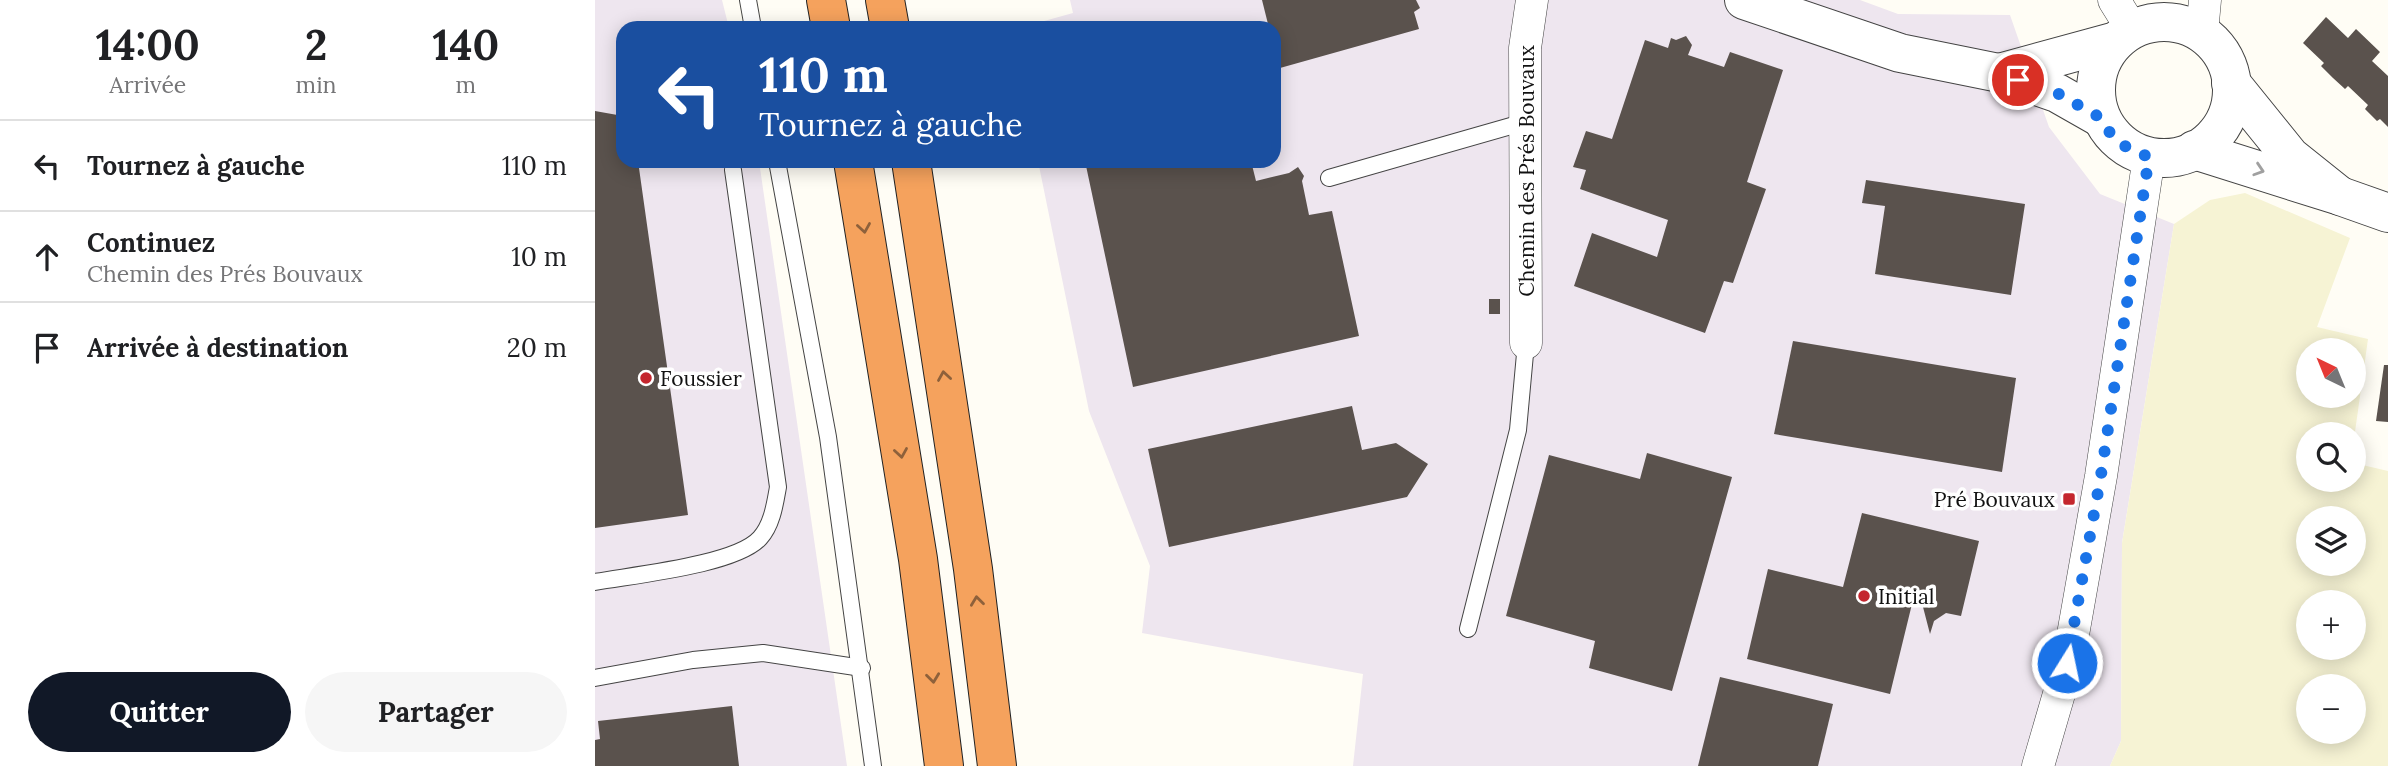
<!DOCTYPE html>
<html lang="fr">
<meta charset="utf-8">
<style>
body{margin:0;font-family:Lora,serif;background:#f6f6f6;color:#202124;height:100vh;display:flex;flex-direction:column;font-size:26px;white-space:nowrap}
*{box-sizing:border-box;margin:0}
p{font-size:23px;color:#757577}
.icon{flex:none;width:38px;height:38px;fill:none;stroke:currentColor;stroke-width:2;stroke-linecap:round;stroke-linejoin:round}
.map{position:relative;flex:1;overflow:hidden}
.side{display:flex;flex-direction:column;background:#fff;width:595px}
.side>*{flex:none}
.banner{position:absolute;left:21px;top:21px;width:665px;height:147px;border-radius:21px;box-shadow:0 4px 18px #0003;background:#1a4fa0;color:#fff;overflow:hidden}
.needle{width:46px;rotate:317deg}
.buttons{position:absolute;left:1701px;top:338px;display:grid;gap:14px}
.buttons a{display:grid;place-items:center;width:70px;height:70px;border-radius:50%;background:#fff;box-shadow:0 4px 18px #0003;font-size:35px}
.pin{position:absolute;display:grid;place-items:center;width:60px;height:60px;color:#fff;margin:-30px;border:4px solid #fff;border-radius:50%;box-shadow:0 2px 7px #0007}
.me{position:absolute;width:77px;margin:-38px;rotate:10deg;stroke-linejoin:round;filter:drop-shadow(0 0 5px #0008)}
.turn{display:flex;align-items:center;gap:24px;height:147px;padding:0 28px;font-size:32px}
.turn .icon{width:91px;height:91px;stroke-width:2.5}
.turn b{display:block;font-size:49px;line-height:60px}
.eta{display:flex;justify-content:space-evenly;align-items:center;height:119px;text-align:center}
.eta b{font-size:42px;font-weight:700;line-height:49px}
.action{display:flex;gap:14px;margin-top:auto;padding:14px 28px}
.action a{flex:1;height:80px;border-radius:42px;background:#111827;color:#fff;font-size:28px;font-weight:700;line-height:80px;text-align:center}
.action a+a{background:#f6f6f6;color:#202124}
ul{padding:0;list-style:none}
li{display:flex;align-items:center;gap:21px;height:91px;padding:0 28px;border-top:2px solid #e0e0e0}
li div{flex:1}
li b{display:block;font-size:26px}
li em{font-style:normal}
main{display:flex;flex:1;min-height:0}
.map>svg:first-child{display:block}
</style>
<main>
<section class="side">
<div class="eta">
<div><b>14:00</b><p>Arrivée</p></div>
<div><b>2</b><p>min</p></div>
<div><b>140</b><p>m</p></div>
</div>
<ul>
<li><svg class="icon" aria-label="left" viewBox="0 0 24 24"><path d="M17 20v-9H6M10 6l-5 5 5 5"/></svg><div><b>Tournez à gauche</b></div><em>110 m</em></li>
<li><svg class="icon" aria-label="ahead" viewBox="0 0 24 24"><path d="M12 20V5M6 11l6-6 6 6"/></svg><div><b>Continuez</b><p>Chemin des Prés Bouvaux</p></div><em>10 m</em></li>
<li><svg class="icon" aria-label="arrive" viewBox="0 0 24 24"><path d="M6 21V4h12l-3 4 3 4H6"/></svg><div><b>Arrivée à destination</b></div><em>20 m</em></li>
</ul>
<div class="action"><a>Quitter</a><a>Partager</a></div>
</section>
<div class="map">
<svg width="1793" height="766" viewBox="0 0 1793 766">
<rect width="100%" height="100%" fill="#fffdf5"/>
<g fill="#eee6ef">
<polygon points="0,0 127,0 134,28 28,28 28,161 164,161 252,766 0,766"/>
<polygon points="475,0 1265,0 1303,14 1415,15 1454,127 1505,194 1579,224 1527,543 1526,741 1515,766 758,766 768,674 547,633 555,566 494,411 443,161 679,161 679,28 424,28 478,13"/>
</g>
<path fill="#f6f3d4" fill-rule="evenodd" d="M1650 193 1755 238 1722 327 1773 339 1759 439V434H1713V480H1759V463L1793 471V766H1515L1526 741 1527 543 1579 224 1615 200ZM1713 350H1759V396H1713ZM1713 518H1759V564H1713ZM1713 602H1759V648H1713ZM1713 686H1759V732H1713Z"/>
<g fill="#5a524d">
<polygon points="667,0 821,0 825,8 819,12 824,29 685,68 679,45 679,28 674,28"/>
<polygon points="1731,17 1753,38 1761,29 1785,52 1777,61 1793,76 1793,127 1785,119 1782,121 1770,109 1773,105 1753,86 1750,89 1738,78 1726,66 1729,63 1708,43"/>
<polygon points="1091,36 1097,45 1093,55 1129,67 1135,52 1188,70 1152,182 1171,189 1138,283 1129,281 1110,333 979,286 997,233 1062,257 1073,220 985,189 991,170 978,167 991,131 1017,139 1050,40 1073,48 1076,38 1081,40"/>
<polygon points="0,111 28,116 28,161 43,161 93,515 0,528"/>
<polygon points="490,161 656,161 661,181 694,173 703,167 709,176 707,181 714,215 737,211 764,336 538,387"/>
<polygon points="1271,180 1430,204 1416,295 1280,274 1290,206 1267,203"/>
<rect x="894" y="299" width="11" height="15"/>
<polygon points="1198,341 1421,378 1407,472 1179,434"/>
<polygon points="1789,365 1793,365 1793,422 1781,421"/>
<polygon points="757,406 767,450 801,443 833,464 812,497 574,547 553,449"/>
<polygon points="1052,453 1137,477 1077,691 994,668 1000,641 911,616 954,455 1045,479"/>
<polygon points="1267,513 1384,541 1366,616 1351,613 1339,621 1335,634 1328,607 1317,604 1295,694 1152,659 1173,569 1248,587"/>
<polygon points="1125,677 1238,704 1223,766 1103,766"/>
<polygon points="137,706 144,766 0,766 0,740 5,739 3,721"/>
</g>
<g fill="none" stroke-linecap="round" stroke-linejoin="round">
<defs>
<g id="service">
<polyline points="153,0 158,28"/>
<polyline points="182,161 233,437 278,766"/>
<polyline points="734,178 930,122"/>
<path d="M0 582C38 575 141 565 165 538 177 525 180 504 183 487L138 170"/>
<polyline points="873,629 923,430 931,343"/>
<polyline points="0,678 98,660 168,653 267,668"/>
</g>
<g id="minor">
<polyline points="1519,0 1537,29"/>
<polyline points="1607,33 1610,0"/>
<polyline points="931,343 930,48 937,0"/>
<polyline points="1443,766 1473,663 1506,476 1554,157"/>
</g>
<g id="tertiary">
<polyline points="1149,0 1305,53 1404,73"/>
<circle cx="1569" cy="90" r="68"/>
<polyline points="1506,118 1462,93 1404,73 1521,41"/>
<polyline points="1599,150 1745,196 1695,156 1636,83"/>
<polyline points="1745,196 1793,213"/>
</g>
<g id="motorway">
<polyline points="231,0 236,28"/>
<polyline points="290,0 295,28"/>
<polyline points="258,161 323,559 349,766"/>
<polyline points="316,161 378,569 402,766"/>
</g>
</defs>
<use href="#service" stroke="#444" stroke-width="18"/>
<use href="#minor" stroke="#444" stroke-width="33"/>
<use href="#tertiary" stroke="#444" stroke-width="40"/>
<use href="#motorway" stroke="#222" stroke-width="40"/>
<use href="#service" stroke="#fff" stroke-width="16"/>
<use href="#minor" stroke="#fff" stroke-width="32"/>
<use href="#tertiary" stroke="#fff" stroke-width="38"/>
<use href="#motorway" stroke="#f5a25d" stroke-width="38"/>
</g>
<defs><path id="oneway-chevron" d="M-2-3.5L2.5 0L-2 3.5" fill="none" stroke-width="1.6" stroke-linecap="round" stroke-linejoin="round" transform="scale(1.75)"/></defs>
<use stroke="#a0a0a0" href="#oneway-chevron" transform="translate(1664 170) rotate(18)"/>
<g stroke="#8e613b">
<use href="#oneway-chevron" transform="translate(269 228) rotate(81)"/>
<use href="#oneway-chevron" transform="translate(349 376) rotate(-99)"/>
<use href="#oneway-chevron" transform="translate(306 453) rotate(81)"/>
<use href="#oneway-chevron" transform="translate(382 601) rotate(-97)"/>
<use href="#oneway-chevron" transform="translate(338 678) rotate(83)"/>
</g>
<g fill="none" stroke-linecap="round" stroke-linejoin="round">
<polyline stroke="#1a73e8" stroke-width="12" stroke-dasharray="0 21.6" points="1423,80 1462,93 1506,118 1517,136 1534,149 1554,157 1506,475 1472,663"/>
</g>
<g fill="#c4262e" stroke="#fff" stroke-width="2.5">
<circle cx="51" cy="378" r="7"/>
<rect x="1467" y="492" width="14" height="14" rx="3.5"/>
<circle cx="1269" cy="596" r="7"/>
</g>
<g text-anchor="middle" dominant-baseline="central" stroke-width="7" stroke-linejoin="round" paint-order="stroke">
<g font-size="21" fill="#111" stroke="#fff">
<text transform="translate(931 171) rotate(-90)">Chemin des Prés Bouvaux</text>
</g>
<g font-size="21" fill="#111" stroke="#fff" text-anchor="start">
<text x="65" y="378">Foussier</text>
<text x="1460" y="499" text-anchor="end">Pré Bouvaux</text>
<text x="1283" y="596">Initial</text>
</g>
</g>
</svg>
<div class="buttons">
<a><svg class="needle" viewBox="-14 -14 28 28"><path d="M0-13l5 13h-10z" fill="#e53935"/><path d="M0 13l5-13h-10z" fill="#757577"/></svg></a>
<a><svg class="icon" aria-label="search" viewBox="0 0 24 24"><circle cx="10" cy="10" r="6"/><path d="M15 15l6 6"/></svg></a>
<a><svg class="icon" aria-label="layers" viewBox="0 0 24 24"><path d="M12 4l9 5-9 5-9-5zM3 14l9 5 9-5"/></svg></a>
<a>+</a>
<a>−</a>
</div>
<div class="pin" style="left:1423px;top:80px;background:#d93025"><svg class="icon" aria-label="arrive" viewBox="0 0 24 24"><path d="M6 21V4h12l-3 4 3 4H6"/></svg></div>
<svg class="me" style="left:1472px;top:663px" viewBox="-20 -20 40 40"><circle r="17" fill="#1a73e8" stroke="#fff" stroke-width="3"/><path d="M0-11L8 9 0 5-8 9z" fill="#fff"/></svg>
<div class="banner">
<div class="turn"><svg class="icon" aria-label="left" viewBox="0 0 24 24"><path d="M17 20v-9H6M10 6l-5 5 5 5"/></svg><div><b>110 m</b>Tournez à gauche</div></div>
</div>
</div>
</main>
